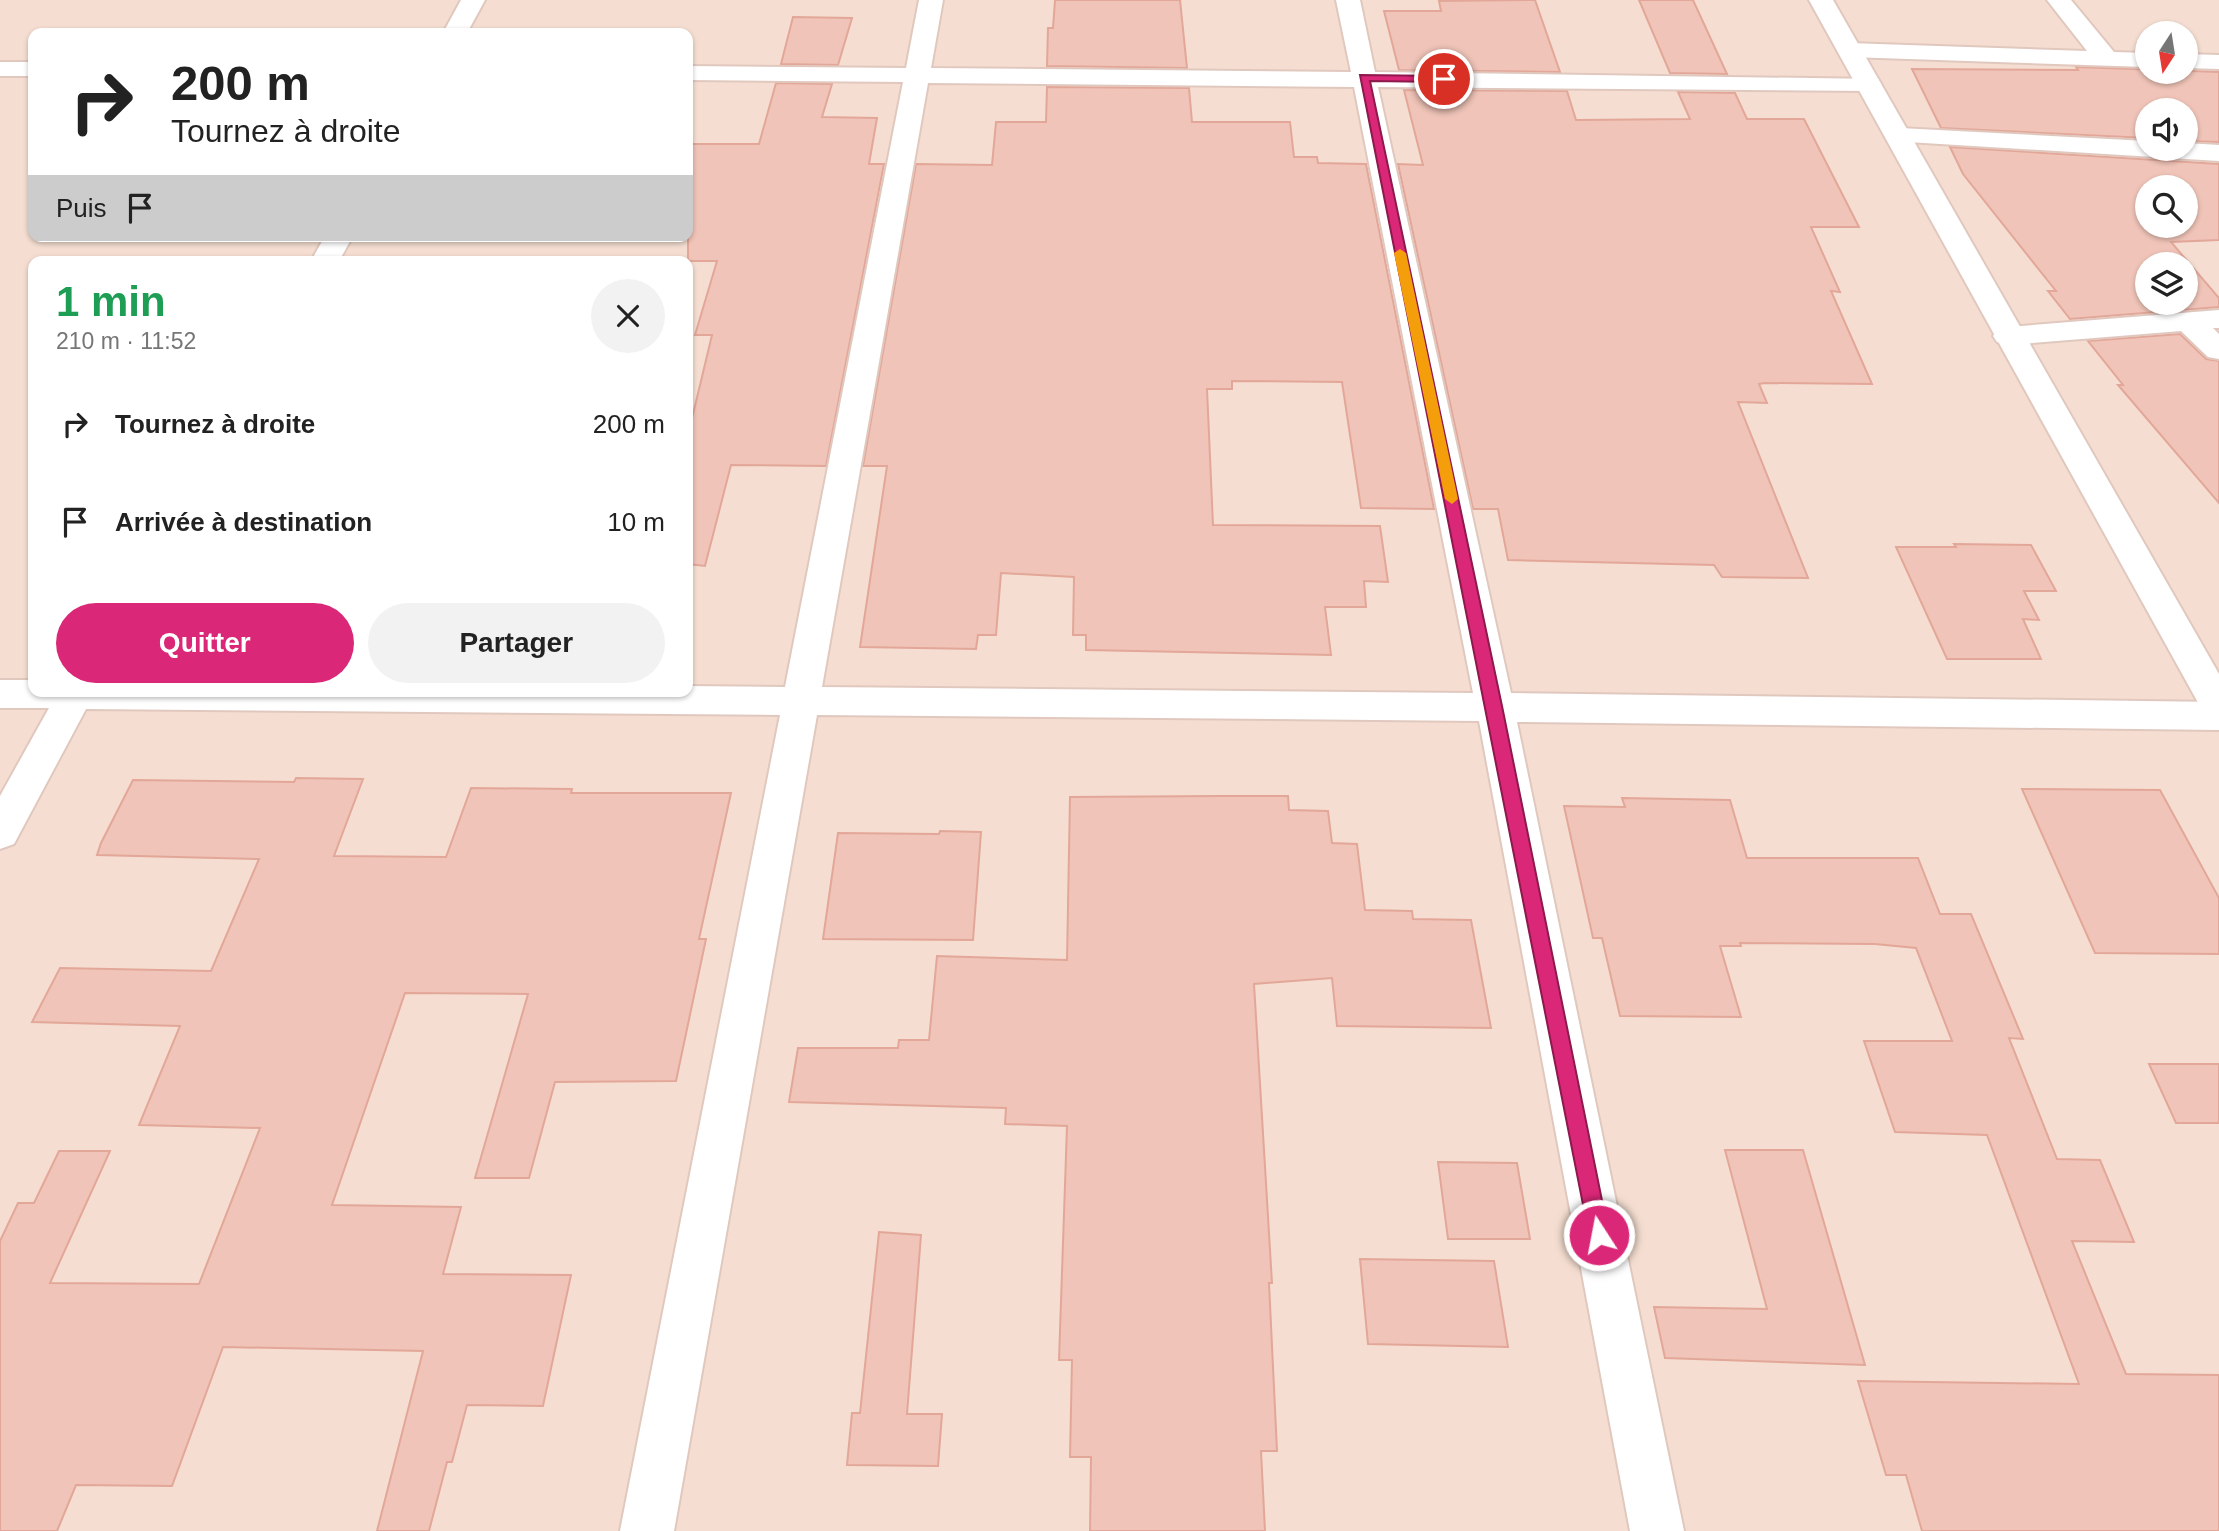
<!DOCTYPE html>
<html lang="fr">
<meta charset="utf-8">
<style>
body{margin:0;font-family:Arial,sans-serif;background:#f2f2f2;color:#222;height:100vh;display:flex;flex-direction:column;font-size:26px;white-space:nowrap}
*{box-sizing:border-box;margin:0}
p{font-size:23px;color:#767676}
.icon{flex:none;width:38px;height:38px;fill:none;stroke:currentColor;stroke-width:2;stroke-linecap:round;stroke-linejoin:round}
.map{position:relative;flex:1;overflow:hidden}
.sheet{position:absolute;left:28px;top:256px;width:665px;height:441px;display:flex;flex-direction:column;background:#fff;border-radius:14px;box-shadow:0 2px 5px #0004}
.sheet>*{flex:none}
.guide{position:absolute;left:28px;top:28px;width:665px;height:214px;border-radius:14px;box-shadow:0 2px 5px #0004;background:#fff;color:#222;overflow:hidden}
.needle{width:46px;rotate:192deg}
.fabs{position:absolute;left:2135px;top:21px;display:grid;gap:14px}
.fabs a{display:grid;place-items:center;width:63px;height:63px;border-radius:50%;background:#fff;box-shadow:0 2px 5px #0004;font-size:35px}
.pin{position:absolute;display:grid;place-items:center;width:60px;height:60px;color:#fff;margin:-30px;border:4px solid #fff;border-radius:50%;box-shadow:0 2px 7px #0007}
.me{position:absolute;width:77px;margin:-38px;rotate:349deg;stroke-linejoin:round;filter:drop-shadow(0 0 5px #0008)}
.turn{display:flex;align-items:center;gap:24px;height:147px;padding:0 28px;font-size:32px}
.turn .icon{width:91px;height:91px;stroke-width:2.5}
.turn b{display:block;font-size:49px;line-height:60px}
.then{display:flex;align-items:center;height:66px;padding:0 28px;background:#0003;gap:14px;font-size:26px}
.round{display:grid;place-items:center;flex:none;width:74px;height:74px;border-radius:37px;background:#f2f2f2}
.overview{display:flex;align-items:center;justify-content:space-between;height:119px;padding:0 28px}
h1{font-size:42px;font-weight:800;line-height:52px;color:#1e9e55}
.primary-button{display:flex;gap:14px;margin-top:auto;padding:14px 28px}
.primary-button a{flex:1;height:80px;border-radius:42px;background:#db2777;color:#fff;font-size:28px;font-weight:800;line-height:80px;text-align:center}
.primary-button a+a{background:#f2f2f2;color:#222}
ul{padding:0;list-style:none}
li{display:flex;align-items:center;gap:21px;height:98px;padding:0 28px}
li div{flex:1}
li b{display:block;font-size:26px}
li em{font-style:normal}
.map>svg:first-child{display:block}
</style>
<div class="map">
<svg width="2219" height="1531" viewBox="0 0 2219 1531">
<rect width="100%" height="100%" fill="#fbebe0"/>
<path fill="#f5ded1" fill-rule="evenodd" d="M0 0H2219V1531H0ZM33 33H688V236H33ZM2147 33H2186V72H2147ZM2147 110H2186V149H2147ZM2147 187H2186V226H2147ZM33 261H688V691H33ZM2147 264H2186V303H2147Z"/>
<g fill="#f0c4b8" stroke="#e2a799" stroke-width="2" fill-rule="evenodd">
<polygon points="1055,0 1180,0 1187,68 1047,66 1048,28 1053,28"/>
<polygon points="1535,0 1560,72 1399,70 1384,11 1441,11 1439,1"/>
<polygon points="1639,0 1693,0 1727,74 1670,73"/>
<polygon points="793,17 852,18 838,65 781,64"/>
<polygon points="2076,67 2219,72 2219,142 2186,141 2186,110 2147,110 2147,138 1941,128 1912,69 2078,70"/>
<polygon points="776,83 832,84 822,117 877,118 869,164 884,164 826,466 731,465 705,566 688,564 688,435 712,335 695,335 717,261 688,261 688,144 759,144"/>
<polygon points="1047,87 1189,88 1192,122 1290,122 1294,157 1317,157 1318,163 1366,164 1434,509 1361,508 1342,382 1232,381 1232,389 1207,389 1213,525 1380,526 1388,582 1364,581 1366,607 1325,607 1331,655 1086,650 1086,635 1073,635 1074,577 1001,573 996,635 978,635 976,649 860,647 887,466 863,466 916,164 992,165 996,122 1046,122"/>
<polygon points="1404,90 1567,91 1576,120 1690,119 1678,92 1735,93 1747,119 1804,119 1859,227 1811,227 1840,292 1831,291 1872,384 1765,383 1759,384 1767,403 1738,402 1808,578 1722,577 1714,565 1508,560 1498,509 1473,509 1398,164 1423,165"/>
<path d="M1950 147 2219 164V240L2171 242 2219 298V307L2070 319 2048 291H2056L1963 174ZM2147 187H2186V226H2147ZM2147 264H2186V303H2147Z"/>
<polygon points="2180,334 2206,359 2219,361 2219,503 2118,385 2123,385 2088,341"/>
<polygon points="1954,544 2031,545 2056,591 2024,591 2039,620 2023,619 2041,659 1947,659 1896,547 1956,547"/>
<polygon points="296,778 363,779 334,856 446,857 471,788 572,789 571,793 731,793 699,939 706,939 676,1081 555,1082 529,1178 475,1178 528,994 405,993 332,1205 461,1207 443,1274 571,1275 543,1406 467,1405 452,1462 447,1462 429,1531 377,1531 423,1351 223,1347 172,1486 76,1485 57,1531 0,1531 0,1241 18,1203 34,1203 59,1151 110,1151 50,1283 199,1284 260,1128 139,1125 180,1026 32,1022 60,968 211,971 259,859 97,855 101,843 133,780 294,782"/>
<polygon points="2022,789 2160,790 2219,898 2219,954 2095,953"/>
<polygon points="1218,796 1288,796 1289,810 1328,811 1332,843 1357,844 1365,910 1412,911 1413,919 1471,920 1491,1028 1337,1026 1332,978 1254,984 1272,1283 1269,1283 1277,1451 1261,1451 1265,1531 1090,1531 1091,1457 1070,1457 1072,1360 1059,1360 1067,1126 1005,1124 1006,1108 789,1102 798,1048 898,1048 899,1040 929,1040 937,956 1067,960 1070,797"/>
<polygon points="1622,798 1730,800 1747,858 1918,858 1940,914 1971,914 2023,1039 2009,1038 2057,1159 2100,1160 2134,1242 2072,1241 2126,1374 2219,1375 2219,1531 1922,1531 1906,1475 1886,1475 1858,1381 2079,1384 1987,1135 1895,1132 1864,1041 1952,1041 1916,948 1875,944 1740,943 1741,946 1720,946 1741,1017 1620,1016 1602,938 1593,938 1564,806 1625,807"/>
<polygon points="940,831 981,832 973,940 823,939 838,833 939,834"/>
<polygon points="2149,1064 2219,1064 2219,1123 2176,1123"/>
<polygon points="1725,1150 1803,1150 1865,1365 1665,1358 1654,1307 1767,1309"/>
<polygon points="1438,1162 1517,1163 1530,1239 1448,1239"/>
<polygon points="879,1232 921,1235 907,1414 942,1414 938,1466 847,1465 852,1413 860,1413"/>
<polygon points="1360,1259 1494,1261 1508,1347 1368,1344"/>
</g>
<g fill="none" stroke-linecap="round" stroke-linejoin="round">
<defs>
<g id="minor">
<polygon points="461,0 485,0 467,33 443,33"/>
<path d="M919 0H943L931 68 1351 72 1336 0H1360L1375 72 1878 79 1881 84 1878 89 1869 91 1378 87 1511 693 2219 702V730L1517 722 1684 1531H1630L1479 721 817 715 674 1531H620L780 715 86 709 14 844 0 849V796L49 708H0V680H33V691H688V686L785 687 903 82 688 80V66L906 68ZM928 83 1354 87 1473 693 822 687Z"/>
<polygon points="2047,0 2071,0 2114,52 2147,53 2147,67 1849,57 1840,55 1837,50 1840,45 1849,43 2087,51"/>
<polygon points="2186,54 2219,55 2219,69 2186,68"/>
<rect x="0" y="62" width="33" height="14"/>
<polygon points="1900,128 2147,141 2147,149 2186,149 2186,143 2219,145 2219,161 1891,141 1887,136 1891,131"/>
<polygon points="325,236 353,236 339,261 311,261"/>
<polygon points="2219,310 2219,328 2213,328 2219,334 2219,359 2208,357 2181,331 2008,345 1997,342 1993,336 1997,330 2008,327"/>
</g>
<polygon id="tertiary" points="1809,0 1833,0 2219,674 2219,721 2206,717"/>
</defs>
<use href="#minor" stroke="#e1c8bf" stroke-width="4"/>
<use href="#tertiary" stroke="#e1c8bf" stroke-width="4"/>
<use href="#minor" fill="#fff" fill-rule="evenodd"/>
<use href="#tertiary" fill="#fff" fill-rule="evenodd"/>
</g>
<polygon fill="#db2777" stroke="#8e194d" stroke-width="2" points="1360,75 1444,76 1449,79 1444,82 1370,81 1502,706 1609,1235 1606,1241 1599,1244 1592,1241 1589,1235"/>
<polygon fill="#f59e0b" points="1400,249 1406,253 1458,499 1452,504 1445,499 1394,253"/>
</svg>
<div class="fabs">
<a><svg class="needle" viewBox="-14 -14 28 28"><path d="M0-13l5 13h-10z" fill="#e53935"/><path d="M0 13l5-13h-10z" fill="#767676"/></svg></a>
<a><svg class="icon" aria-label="sound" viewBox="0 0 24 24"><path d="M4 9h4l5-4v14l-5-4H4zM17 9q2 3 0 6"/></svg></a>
<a><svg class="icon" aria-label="search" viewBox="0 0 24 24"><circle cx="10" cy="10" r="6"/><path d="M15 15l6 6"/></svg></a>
<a><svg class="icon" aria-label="layers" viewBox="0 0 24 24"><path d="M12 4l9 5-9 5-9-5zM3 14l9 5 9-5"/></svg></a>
</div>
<div class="pin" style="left:1444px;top:79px;background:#d93025"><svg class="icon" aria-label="arrive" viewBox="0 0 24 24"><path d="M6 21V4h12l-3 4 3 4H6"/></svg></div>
<svg class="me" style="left:1599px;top:1235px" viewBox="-20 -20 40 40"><circle r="17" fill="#db2777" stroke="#fff" stroke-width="3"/><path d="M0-11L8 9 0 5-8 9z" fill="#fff"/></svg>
<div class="guide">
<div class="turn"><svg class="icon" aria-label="right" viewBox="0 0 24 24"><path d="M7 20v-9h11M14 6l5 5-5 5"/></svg><div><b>200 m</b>Tournez à droite</div></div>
<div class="then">Puis<svg class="icon" aria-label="arrive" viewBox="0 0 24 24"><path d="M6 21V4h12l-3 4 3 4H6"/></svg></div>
</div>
<section class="sheet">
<div class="overview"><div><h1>1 min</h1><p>210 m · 11:52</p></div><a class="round"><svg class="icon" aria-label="close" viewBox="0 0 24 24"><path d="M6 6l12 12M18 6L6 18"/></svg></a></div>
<ul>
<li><svg class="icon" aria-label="right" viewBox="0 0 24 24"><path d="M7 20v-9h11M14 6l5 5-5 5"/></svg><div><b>Tournez à droite</b></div><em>200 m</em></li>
<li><svg class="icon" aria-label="arrive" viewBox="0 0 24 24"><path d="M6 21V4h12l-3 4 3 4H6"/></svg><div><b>Arrivée à destination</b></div><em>10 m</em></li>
</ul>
<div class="primary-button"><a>Quitter</a><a>Partager</a></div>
</section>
</div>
